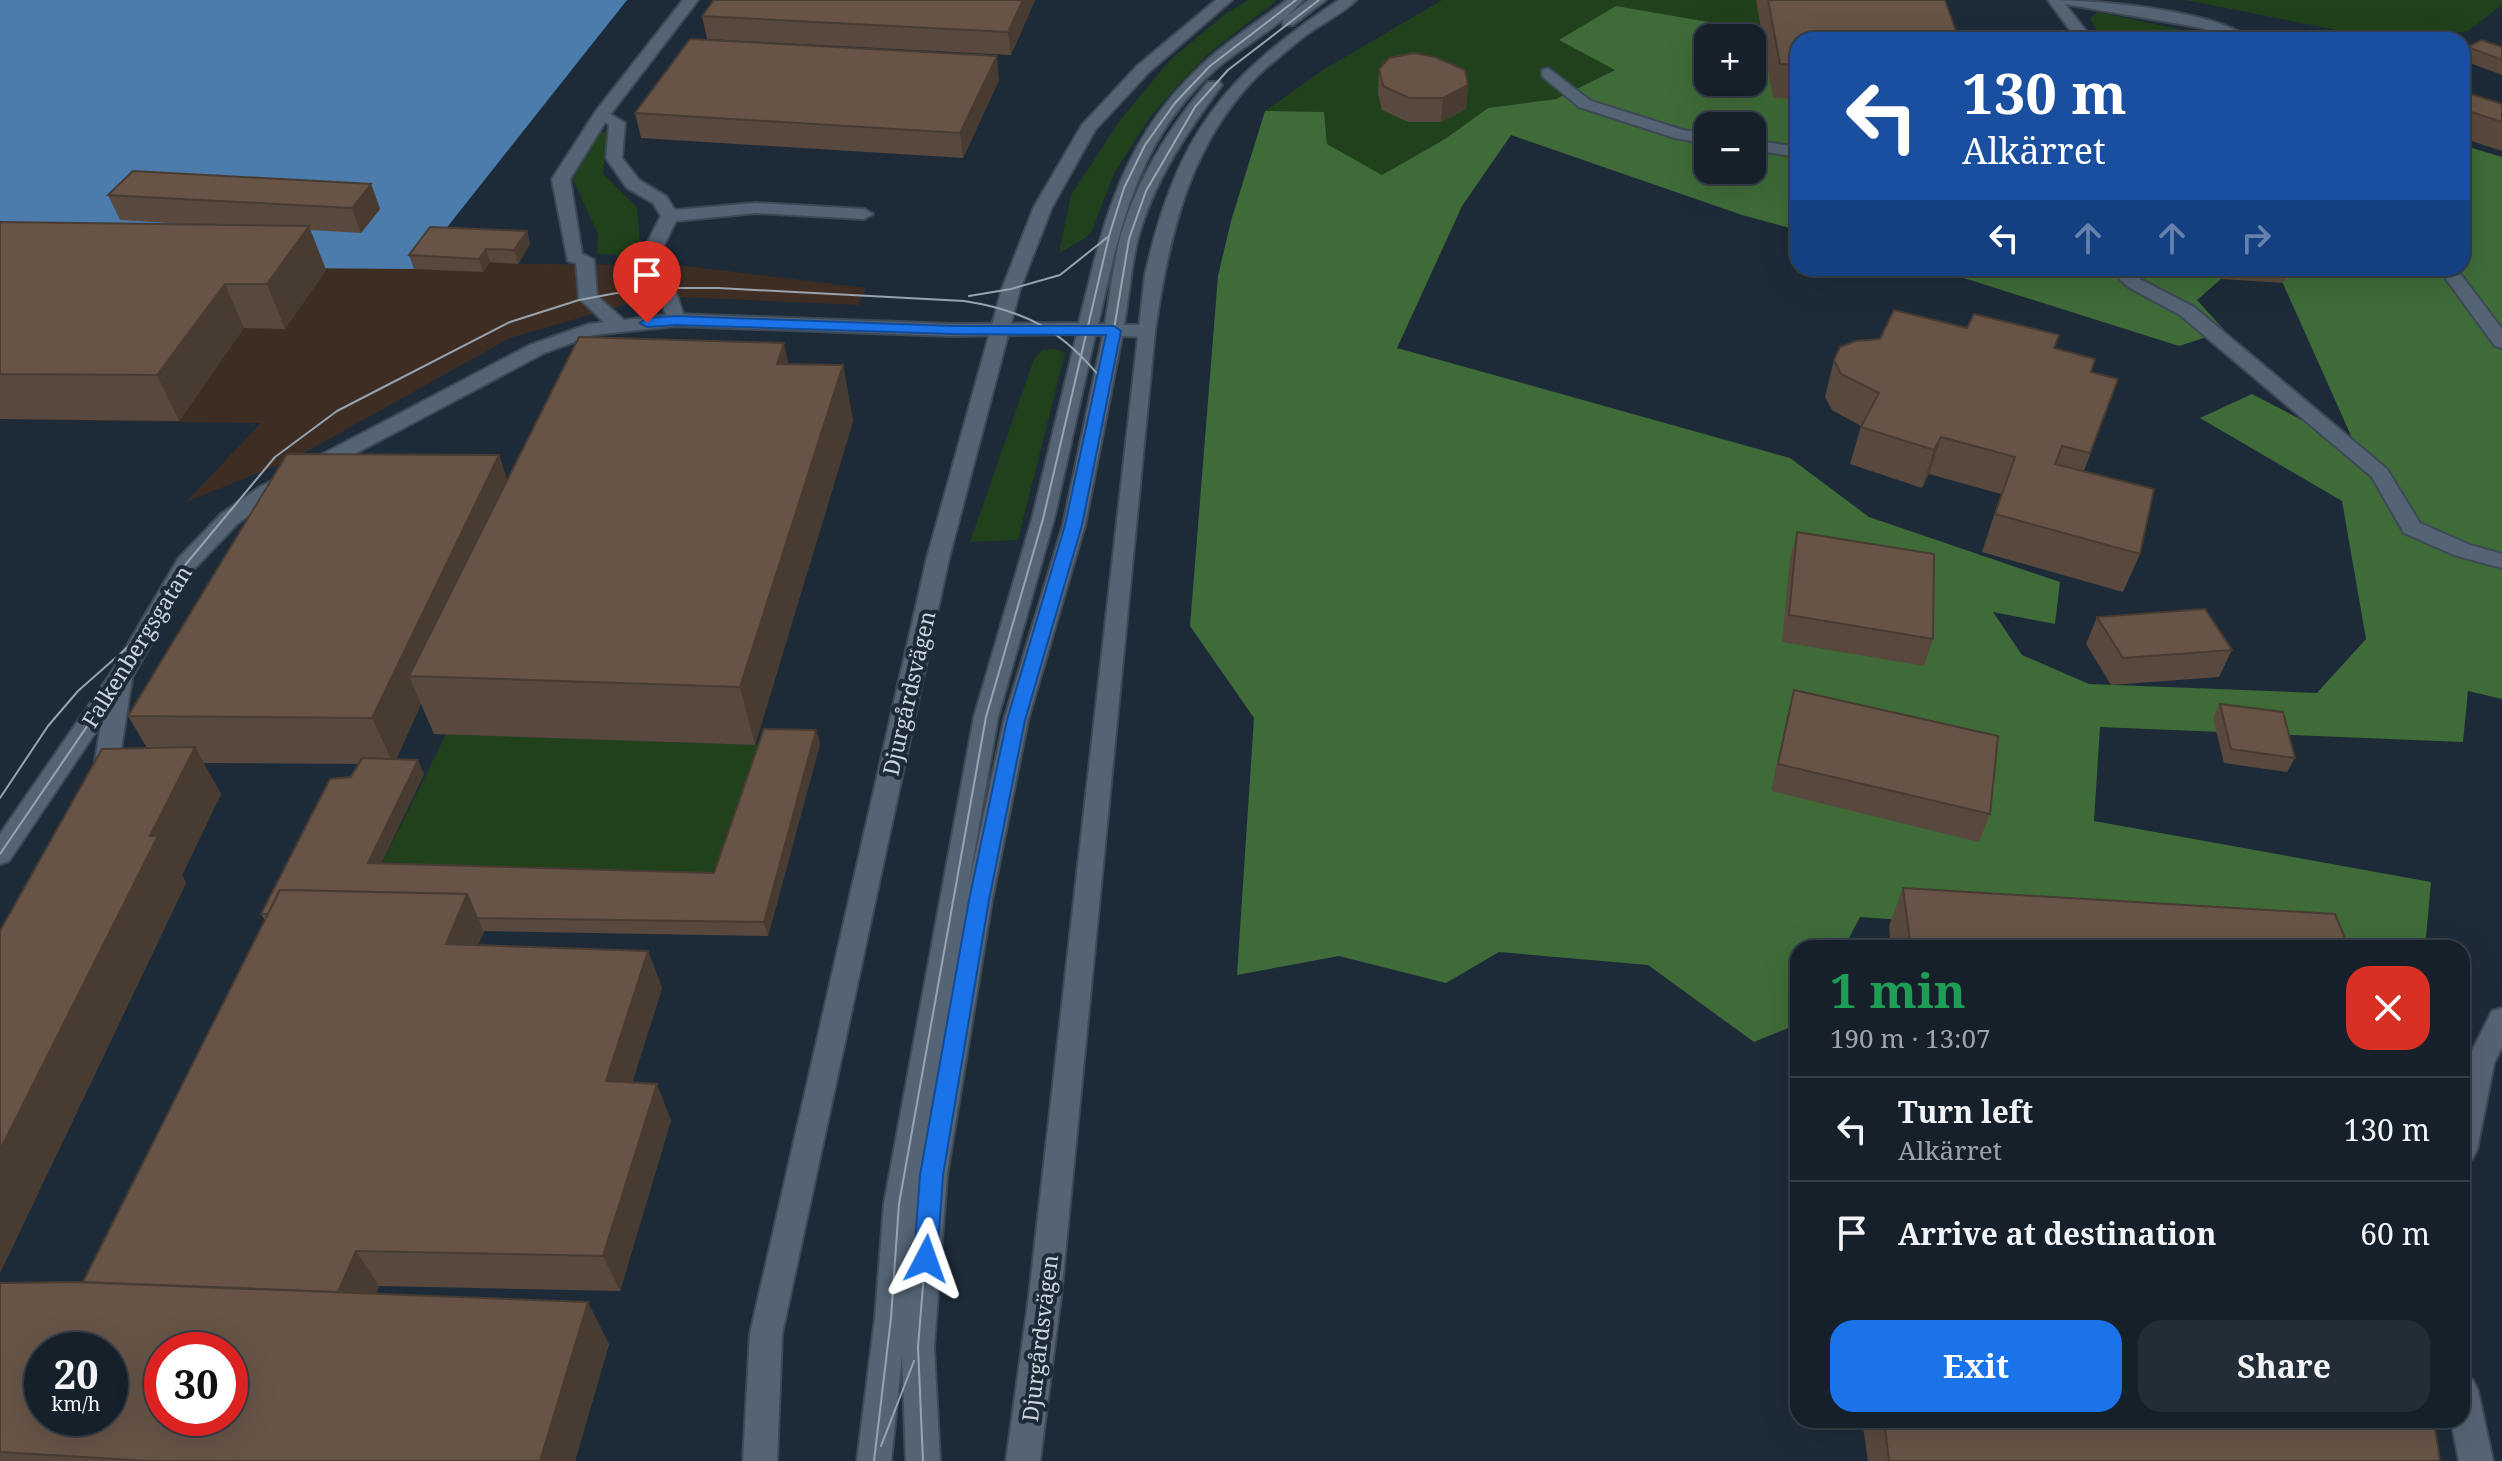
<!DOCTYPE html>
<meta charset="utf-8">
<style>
body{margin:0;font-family:"Noto Serif",serif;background:#232d37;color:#f1f3f6;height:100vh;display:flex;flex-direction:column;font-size:30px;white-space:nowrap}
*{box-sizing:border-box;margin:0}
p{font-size:26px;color:#9ea3a9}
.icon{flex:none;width:44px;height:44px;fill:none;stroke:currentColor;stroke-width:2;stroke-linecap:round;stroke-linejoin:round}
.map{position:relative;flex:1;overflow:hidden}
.side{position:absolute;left:1790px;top:940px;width:680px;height:488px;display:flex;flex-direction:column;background:#16202b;border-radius:24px;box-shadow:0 8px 32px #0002,0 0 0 2px #353e47}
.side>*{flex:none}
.top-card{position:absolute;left:1790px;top:32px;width:680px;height:244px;border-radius:24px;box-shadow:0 8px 32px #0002,0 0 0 2px #353e47;background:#1a4fa0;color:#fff;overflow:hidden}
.tools{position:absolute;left:1694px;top:24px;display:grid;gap:16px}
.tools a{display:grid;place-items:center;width:72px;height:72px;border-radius:16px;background:#16202b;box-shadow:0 8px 32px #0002,0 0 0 2px #353e47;font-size:40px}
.speed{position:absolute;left:24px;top:1332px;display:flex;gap:16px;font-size:40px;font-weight:700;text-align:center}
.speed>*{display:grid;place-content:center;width:104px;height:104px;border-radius:50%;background:#16202b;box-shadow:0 8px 32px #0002,0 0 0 2px #353e47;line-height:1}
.speed small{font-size:20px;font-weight:400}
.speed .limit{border:12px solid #d22;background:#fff;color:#111}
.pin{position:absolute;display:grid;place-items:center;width:68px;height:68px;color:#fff;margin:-82px -34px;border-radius:50% 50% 50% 0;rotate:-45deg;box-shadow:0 0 8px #0007}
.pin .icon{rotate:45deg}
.me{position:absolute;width:88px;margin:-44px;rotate:4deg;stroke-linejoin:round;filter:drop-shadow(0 0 6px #0008)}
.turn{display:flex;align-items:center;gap:28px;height:168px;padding:0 40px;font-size:36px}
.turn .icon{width:104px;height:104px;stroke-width:2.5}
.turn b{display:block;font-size:56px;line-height:68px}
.lanes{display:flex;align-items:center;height:76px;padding:0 40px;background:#0003;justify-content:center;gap:40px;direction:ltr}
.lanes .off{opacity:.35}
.round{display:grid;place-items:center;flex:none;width:84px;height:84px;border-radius:24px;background:#232d37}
.overview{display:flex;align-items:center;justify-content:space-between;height:136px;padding:0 40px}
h1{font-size:48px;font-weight:700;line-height:60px;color:#1e9e55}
.cta{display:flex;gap:16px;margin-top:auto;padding:16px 40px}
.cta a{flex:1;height:92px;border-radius:24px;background:#1a73e8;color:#fff;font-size:32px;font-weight:700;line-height:92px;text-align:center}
.cta a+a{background:#232d37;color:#f1f3f6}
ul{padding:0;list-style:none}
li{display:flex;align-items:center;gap:24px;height:104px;padding:0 40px;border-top:2px solid #353e47}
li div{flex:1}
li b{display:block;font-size:30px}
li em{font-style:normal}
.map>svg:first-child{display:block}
</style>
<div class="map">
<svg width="2502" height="1461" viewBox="0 0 2502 1461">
<rect width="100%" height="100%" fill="#1d2b39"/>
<polygon fill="#3e2d23" points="435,240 530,244 519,264 678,265 866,288 859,305 675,297 645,299 510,338 295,458 186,502 261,423 0,419 0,266"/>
<g fill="#20411c">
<polygon points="1248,0 1277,0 1208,54 1178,85 1150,117 1114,173 1092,231 1084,239 1059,253 1071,195 1121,119 1170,60 1224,15"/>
<polygon points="1442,0 1815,0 1761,31 1615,6 1616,69 1556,99 1488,108 1445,139 1382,175 1327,144 1324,112 1265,111 1323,70"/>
<polygon points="2185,0 2502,0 2502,5 2468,31 2416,38 2367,36"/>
<polygon points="2098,12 2182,30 2207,40 2102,40 2090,18"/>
<polygon points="596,132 607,132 603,174 637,207 640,244 629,255 597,254 598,234 572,177"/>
<polygon points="1056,349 1065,353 1018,540 970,542 1034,359 1042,350"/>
<polygon points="446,734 755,745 761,745 718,887 375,877"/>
</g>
<g fill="#3f6b39" fill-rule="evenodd">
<path d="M1616 6 1761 31 1798 99V230L1742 215 1511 135 1462 206 1397 348 1790 458 1869 517 2060 582 2055 624 1993 612 2022 655 2089 684 2317 693 2366 639 2342 501 2200 418 2252 394 2357 449 2276 268H2462V145L2502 157V699L2468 691 2463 742 2100 727 2094 821 2431 882 2425 948H2300L1860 917 1844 948H1798V1024L1754 1042 1648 965 1499 952 1446 983 1339 956 1237 975 1254 718 1190 626 1218 276 1231 221 1265 111 1324 112 1327 144 1382 175 1445 139 1488 108 1556 99 1615 70 1559 40ZM1708 38H1752V82H1708ZM1708 126H1752V170H1708Z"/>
<polygon points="1932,268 2203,268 2221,279 2197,300 2225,331 2179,346"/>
</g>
<polygon fill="#4c7cac" points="0,0 627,0 414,269 0,266"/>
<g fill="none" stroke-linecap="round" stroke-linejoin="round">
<defs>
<g id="lane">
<polygon points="1548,68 1591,101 1683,130 1708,134 1708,144 1675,138 1579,107 1542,76 1542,70"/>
<polygon points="602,109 625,123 622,158 639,180 666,196 675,210 756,203 864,209 873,214 864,219 756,213 676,221 662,249 685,320 683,324 669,324 644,249 661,216 653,203 627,188 606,158 609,125 594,114"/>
<polygon points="1752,140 1798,147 1798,157 1752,150"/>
<polygon points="585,255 594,260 597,296 625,321 627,325 625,329 611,329 579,298 576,260"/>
<polygon points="2109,268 2129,268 2140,279 2194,307 2387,469 2420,523 2470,545 2502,554 2502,568 2454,555 2404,533 2372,477 2180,315 2128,287"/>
<polygon points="120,670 128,672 132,678 116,782 113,788 104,791 95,788 92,782 108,678 112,672"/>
</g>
<g id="street">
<polygon points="683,0 698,0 609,116 570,179 582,254 594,260 585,265 568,261 552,179 596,111"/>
<path d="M1287 0H1303C1280 27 1244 45 1217 68 1138 137 1120 227 1098 324H1105C1110 296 1113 266 1120 238 1136 181 1170 126 1208 82H1220L1222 85C1187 132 1154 180 1138 238 1131 266 1129 296 1124 325H1146L1155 331 1146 337 1122 336 1085 525 1028 720 992 900 947 1175 934 1347 940 1461H906L902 1356 891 1461H857L875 1318 884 1204 974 717 1032 519 1077 334 953 336 676 326 593 335 544 353 274 497 237 524 195 568 128 684 9 861 0 864V834L111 673 178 559 221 514 260 487 530 345 589 324 676 314 953 324 1079 323C1104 220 1122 138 1204 63 1229 40 1259 21 1287 0ZM1095 335H1103L1063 525 1004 720 968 889 998 717 1054 519Z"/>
<polygon points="1309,0 1326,0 1293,25 1283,25 1283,19"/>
<path d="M2048 0C2093 0 2218 10 2251 40H2230L2202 28 2065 4 2093 40H2077Z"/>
<polygon points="2438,268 2456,268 2502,329 2502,348 2495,346"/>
<polygon points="2502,1008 2502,1047 2494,1063 2477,1150 2472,1159 2462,1163 2462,1081 2466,1063 2492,1011"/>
<polygon points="2462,1376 2473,1380 2478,1391 2493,1461 2459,1461 2451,1420 2462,1420"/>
</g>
<g id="secondary">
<polygon points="1216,0 1232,0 1149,72 1095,130 1052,207 1020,289 949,558 782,1334 777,1461 743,1461 750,1334 927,558 1002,289 1034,207 1082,125 1137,66"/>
<path d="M1339 0H1356C1343 14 1322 23 1306 35 1293 45 1281 56 1268 66 1191 135 1169 233 1155 331L1061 1296 1040 1461H1006L1029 1296 1145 275C1177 136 1221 78 1339 0Z"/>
</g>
</defs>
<use href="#lane" stroke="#3d4955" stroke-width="4"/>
<use href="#street" stroke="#3d4955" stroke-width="4"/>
<use href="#secondary" stroke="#3d4955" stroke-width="4"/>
<use href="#lane" fill="#556475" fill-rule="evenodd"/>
<use href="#street" fill="#556475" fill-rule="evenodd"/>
<use href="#secondary" fill="#556475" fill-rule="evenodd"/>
<g stroke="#99a3ae" stroke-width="2">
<polyline points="969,296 1011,289 1060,275 1109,236"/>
<polyline points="0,798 48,726 78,691 138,638"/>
<path d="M0 854 120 678 186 564 275 457 337 411 510 322 579 300 617 293 667 288H718L964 301C1029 311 1064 332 1105 383"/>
<polyline points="881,1446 914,1361"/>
<polyline points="874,1461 891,1318 899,1204 986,717 1043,519 1109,236 1124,188 1145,145 1175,103 1210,66 1296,0"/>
<polyline points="923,1461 918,1347 932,1175 979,900 1016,720 1074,525 1105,383 1129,239 1146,191 1195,107 1228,70 1319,0"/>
</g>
</g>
<g fill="#59483d">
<polygon points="1035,0 1011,55 707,39 702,16"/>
<polygon points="1756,0 1945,0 1798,40 1798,99 1773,98"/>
<polygon points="2468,47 2502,47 2502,75 2462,60"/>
<polygon points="1379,69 1468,85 1466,109 1441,122 1408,122 1382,110 1378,93"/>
<polygon points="999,80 963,158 641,138 635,113"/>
<polygon points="2462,91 2502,104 2502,151 2462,138"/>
<polygon points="371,184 380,209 361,233 310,230 326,270 285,329 244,328 179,421 0,419 0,222 203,225 120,220 108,195"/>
<polygon points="527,231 530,244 518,264 490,262 483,272 414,269 409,255"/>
<polygon points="2216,268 2290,268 2283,283 2221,279"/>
<polygon points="2054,348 2091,372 2118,379 2084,471 2140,554 2123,592 1982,552 2001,494 1929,474 1922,488 1850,464 1861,426 1832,410 1825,397 1834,360"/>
<polygon points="789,364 843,365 853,421 755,745 434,734 421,704 396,759 424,774 381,863 714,873 816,730 820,744 768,936 483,931 478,945 648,951 662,988 632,1083 671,1120 620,1291 379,1286 376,1294 609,1344 575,1461 0,1461 0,1283 83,1282 265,920 261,914 358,764 203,763 221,794 182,875 186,883 0,1273 0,931 147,748 128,716 499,455 507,480"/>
<polygon points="1797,532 1933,639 1924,666 1782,642 1790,559"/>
<polygon points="2097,617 2232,650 2219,677 2111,685 2086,644"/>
<polygon points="1794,690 1990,814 1979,842 1771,791 1787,717"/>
<polygon points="2220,704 2295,758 2287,772 2224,763 2213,718"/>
<polygon points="1903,888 2349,948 1891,948 1889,926"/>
<polygon points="1862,1420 2434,1420 2440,1461 1868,1461"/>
</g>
<g fill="#483b32">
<polygon points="1023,0 1035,0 1011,55 1008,32"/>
<polygon points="997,56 999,80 963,158 960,133"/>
<polygon points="1468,85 1466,109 1441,122 1443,98"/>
<polygon points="371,184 380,209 361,233 352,208"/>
<polygon points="309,226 326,270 285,329 267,284"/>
<polygon points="527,231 530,244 518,264 514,250"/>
<polygon points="486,249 490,262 483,272 479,259"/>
<polygon points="225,284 244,328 179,421 157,375"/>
<polygon points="784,343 796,399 777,364"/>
<polygon points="843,365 853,421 755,745 740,687"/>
<polygon points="1941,437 1929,474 1922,488 1934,450"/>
<polygon points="499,455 514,501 409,676 421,704 394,765 372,718"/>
<polygon points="816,730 820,744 768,936 764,922"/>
<polygon points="195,747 221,794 182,875 186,883 0,1273 0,1150 150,836"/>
<polygon points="418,760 424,774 375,877 368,863"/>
<polygon points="467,894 484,932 463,981 446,944"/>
<polygon points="648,951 662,988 621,1118 606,1081"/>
<polygon points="657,1084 671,1120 620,1291 603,1256"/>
<polygon points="356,1251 379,1286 359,1334 335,1299"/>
<polygon points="588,1302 609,1344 575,1461 540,1461"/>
</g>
<g fill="#675447" stroke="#483b32" stroke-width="2" fill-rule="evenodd">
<polygon points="714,0 1023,0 1008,32 702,16"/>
<polygon points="1768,0 1945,0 1959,40 1798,40 1798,65 1780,64"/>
<polygon points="690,39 997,56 960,133 635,113"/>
<polygon points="2482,40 2502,47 2502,60 2468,47"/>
<polygon points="1414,53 1435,57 1465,70 1468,85 1443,98 1409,98 1383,86 1379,69 1389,58"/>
<polygon points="2462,91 2502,104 2502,122 2462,109"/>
<polygon points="133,171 371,184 352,208 108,195"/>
<polygon points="0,222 309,226 267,284 225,284 157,375 0,374"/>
<polygon points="430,227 527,231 514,250 486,249 479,259 409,255"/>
<polygon points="1894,310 1967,328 1974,314 2059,335 2054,348 2095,359 2091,372 2118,379 2090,453 2062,446 2055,464 2154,489 2140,554 1995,514 2015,457 1941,437 1934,450 1861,427 1879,393 1841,374 1834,360 1840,347 1856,341 1880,339"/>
<polygon points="579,337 784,343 777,364 843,365 740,687 409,676"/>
<polygon points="287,454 499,455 372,718 128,716"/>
<polygon points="1797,532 1934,554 1933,639 1789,615"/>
<polygon points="2205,609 2232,650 2123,658 2097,617"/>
<polygon points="1794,690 1998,736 1990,814 1778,764"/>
<polygon points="2220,704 2283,712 2295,758 2231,749"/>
<polygon points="764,729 816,730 764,922 477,918 467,894 280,890 268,914 261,914 330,779 351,777 362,758 418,760 368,863 714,873"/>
<polygon points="195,747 150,836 158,836 0,1150 0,931 102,749"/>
<polygon points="1903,888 2335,914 2349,948 1911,948"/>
<polygon points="280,890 467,894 446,944 648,951 606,1081 657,1084 603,1256 356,1251 338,1292 83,1282"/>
<path d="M72 1282 588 1302 540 1461H149L0 1452V1283ZM42 1350H110V1418H42ZM162 1350H230V1418H162Z"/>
<polygon points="1884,1420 2434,1420 2440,1461 1889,1461"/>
</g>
<polygon fill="#1a73e8" stroke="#114b97" stroke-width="2" points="676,316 953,326 1114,326 1121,331 1082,525 1025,720 989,900 943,1175 937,1259 934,1266 926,1269 917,1266 914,1259 920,1175 969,900 1007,720 1065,525 1106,335 953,334 676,325 647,327 640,323 647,318"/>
<g text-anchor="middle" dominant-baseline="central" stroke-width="8" stroke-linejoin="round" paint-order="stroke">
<g font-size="22" fill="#ccd5de" stroke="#1d2b39">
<text transform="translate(136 646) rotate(-58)">Falkenbergsgatan</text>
<text transform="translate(908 693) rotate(-77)">Djurgårdsvägen</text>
<text transform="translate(1039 1338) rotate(-83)">Djurgårdsvägen</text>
</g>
</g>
</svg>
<div class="tools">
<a>+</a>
<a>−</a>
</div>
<div class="speed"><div>20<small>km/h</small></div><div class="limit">30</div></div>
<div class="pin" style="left:647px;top:323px;background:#d93025"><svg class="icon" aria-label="arrive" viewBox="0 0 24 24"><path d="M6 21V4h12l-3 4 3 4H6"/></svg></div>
<svg class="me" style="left:926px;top:1259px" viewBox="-20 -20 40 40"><path d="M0-17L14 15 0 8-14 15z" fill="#1a73e8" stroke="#fff" stroke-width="4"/></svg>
<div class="top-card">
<div class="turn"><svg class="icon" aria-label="left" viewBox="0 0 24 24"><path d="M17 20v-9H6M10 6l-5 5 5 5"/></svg><div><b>130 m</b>Alkärret</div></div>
<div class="lanes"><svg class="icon" aria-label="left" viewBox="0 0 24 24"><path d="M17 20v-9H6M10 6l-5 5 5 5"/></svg><svg class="icon off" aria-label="ahead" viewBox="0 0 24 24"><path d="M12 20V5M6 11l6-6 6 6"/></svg><svg class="icon off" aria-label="ahead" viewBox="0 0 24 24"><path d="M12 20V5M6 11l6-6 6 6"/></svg><svg class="icon off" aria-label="right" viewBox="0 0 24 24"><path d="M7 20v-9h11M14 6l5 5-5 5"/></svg></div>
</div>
<section class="side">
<div class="overview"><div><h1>1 min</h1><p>190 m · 13:07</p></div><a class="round" style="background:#d93025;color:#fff"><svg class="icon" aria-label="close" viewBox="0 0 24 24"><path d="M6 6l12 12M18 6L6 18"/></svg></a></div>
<ul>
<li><svg class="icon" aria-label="left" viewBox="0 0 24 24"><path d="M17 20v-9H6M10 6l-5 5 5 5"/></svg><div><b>Turn left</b><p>Alkärret</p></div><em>130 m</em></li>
<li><svg class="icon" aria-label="arrive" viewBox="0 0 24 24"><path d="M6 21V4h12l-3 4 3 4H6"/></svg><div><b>Arrive at destination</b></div><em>60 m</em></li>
</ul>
<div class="cta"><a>Exit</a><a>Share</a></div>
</section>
</div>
